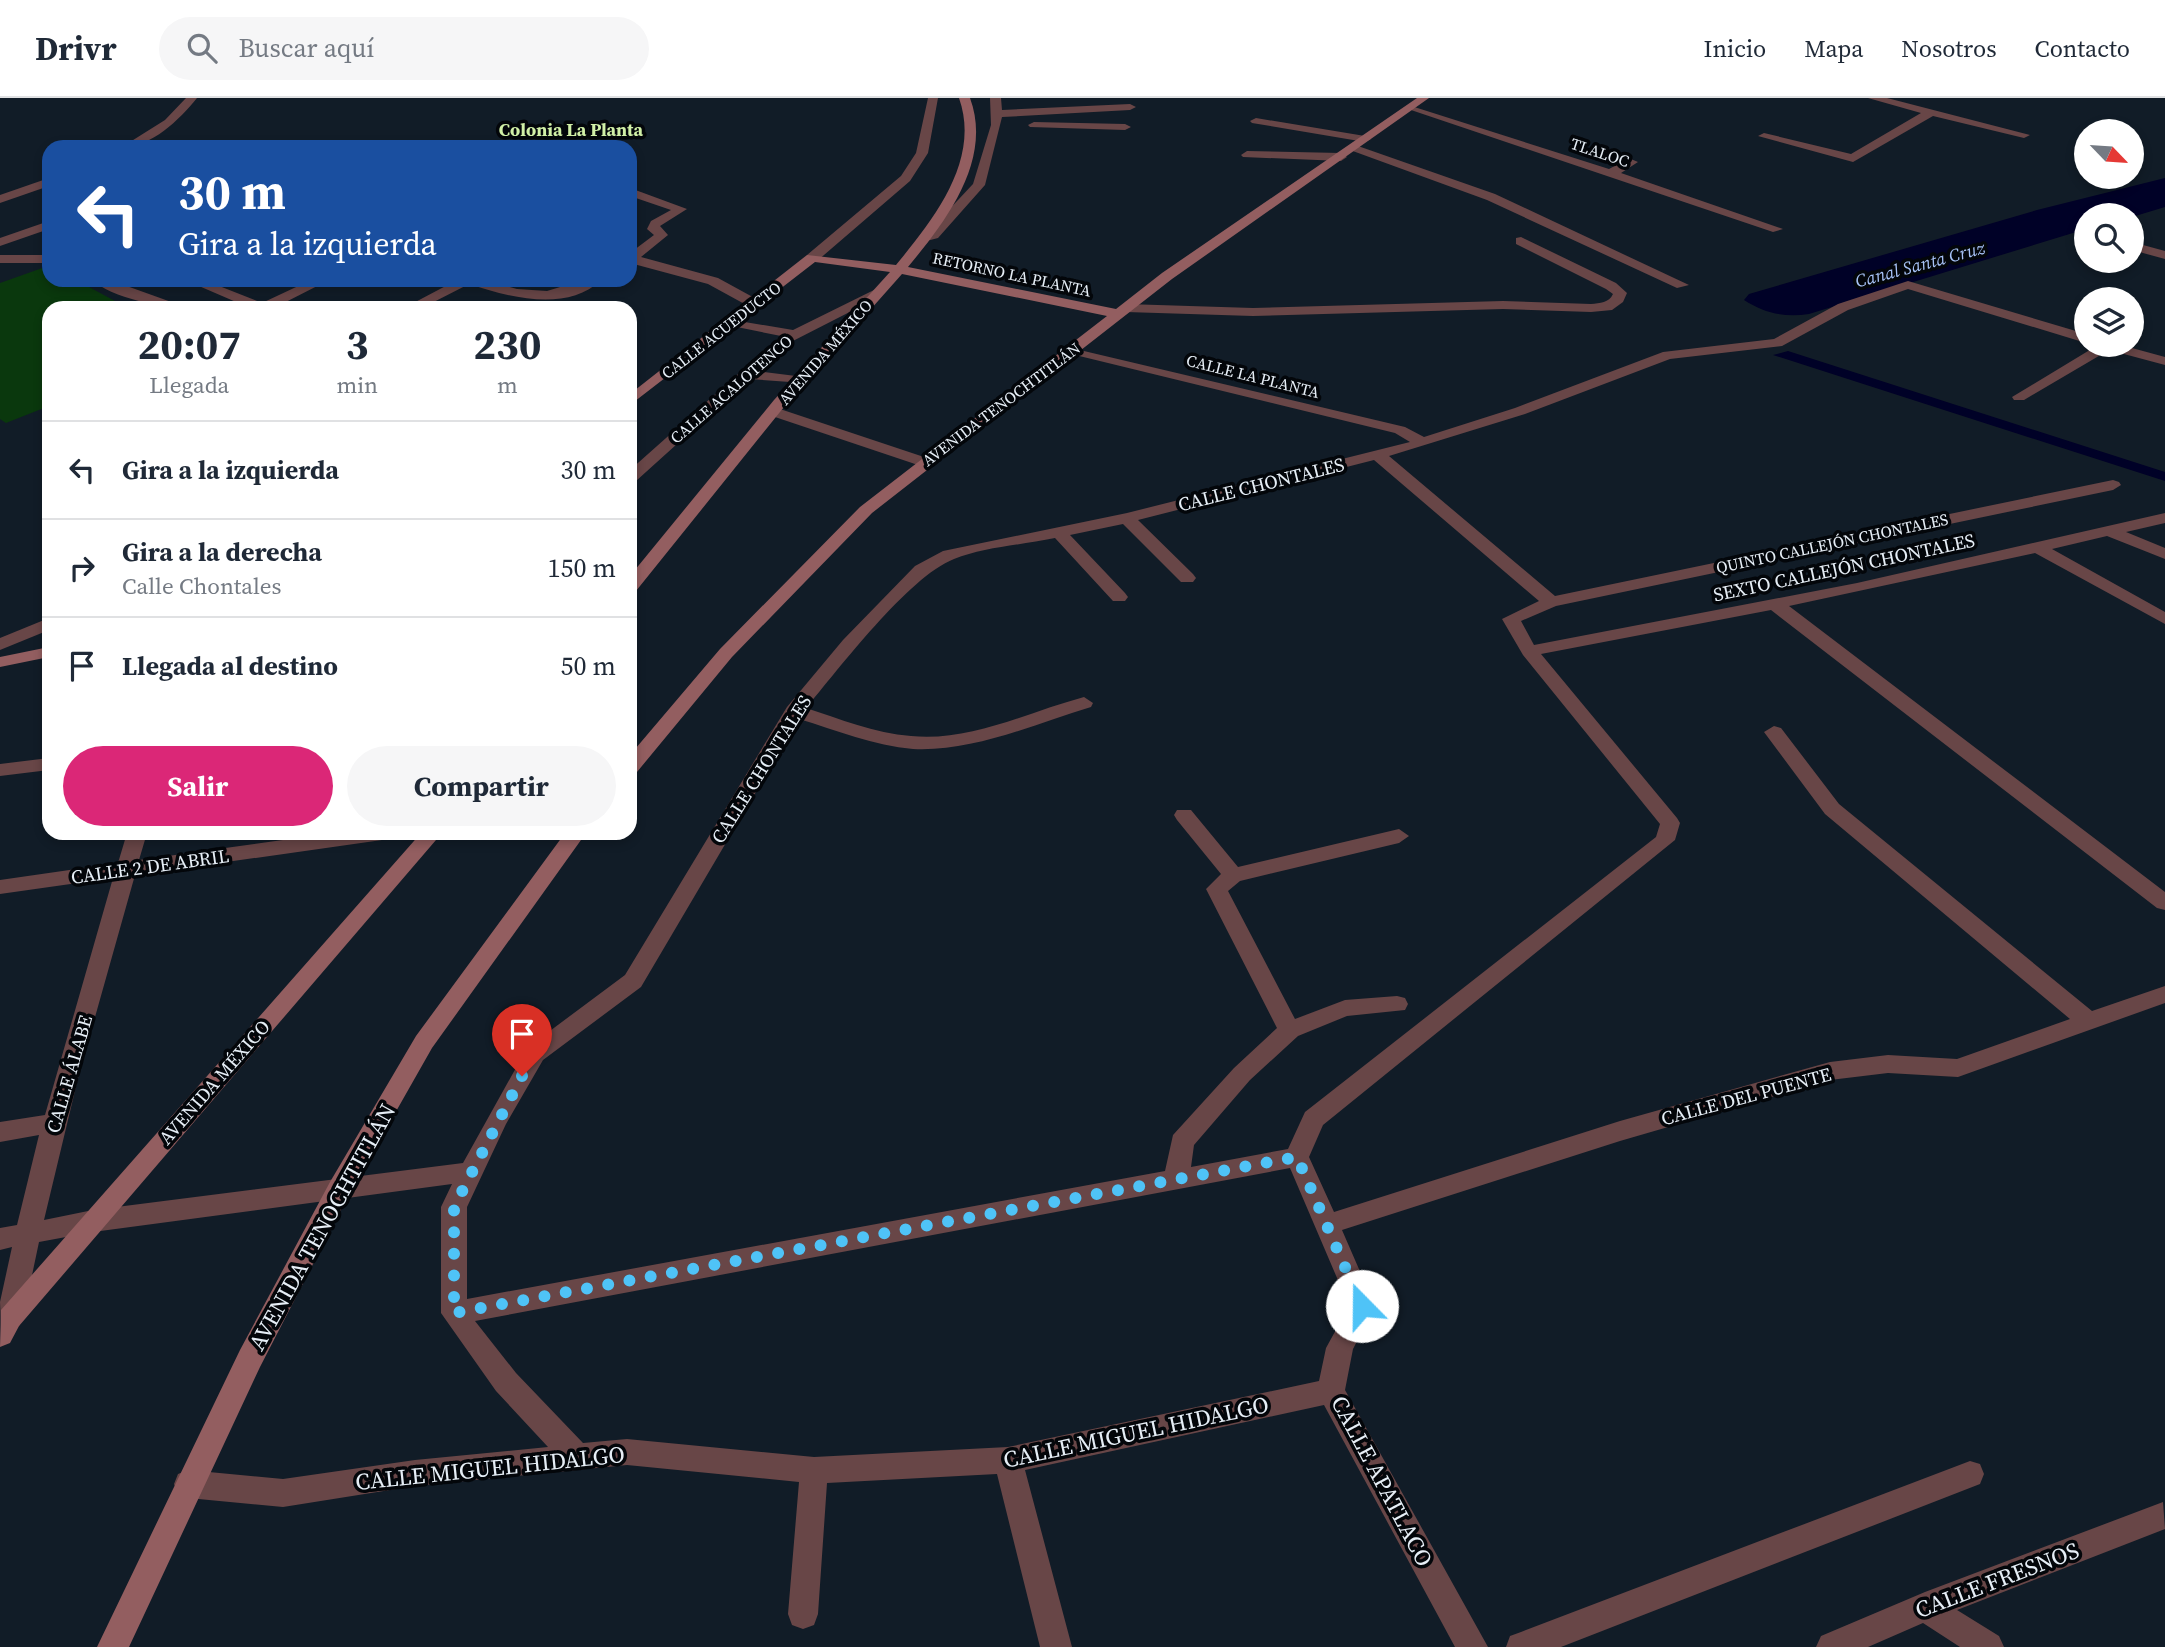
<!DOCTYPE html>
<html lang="es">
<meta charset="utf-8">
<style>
body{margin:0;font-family:"Source Serif 4",serif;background:#f6f6f7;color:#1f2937;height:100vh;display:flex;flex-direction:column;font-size:26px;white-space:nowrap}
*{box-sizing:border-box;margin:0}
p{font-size:23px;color:#747a83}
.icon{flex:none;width:38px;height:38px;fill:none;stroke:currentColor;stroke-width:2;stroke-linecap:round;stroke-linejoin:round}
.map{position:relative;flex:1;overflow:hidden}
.panel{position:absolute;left:42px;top:203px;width:595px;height:539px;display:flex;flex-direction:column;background:#fff;border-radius:21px;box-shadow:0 4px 10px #0003}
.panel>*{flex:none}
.guide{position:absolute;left:42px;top:42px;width:595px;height:147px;border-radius:21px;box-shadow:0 4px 10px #0003;background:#1a4fa0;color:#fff;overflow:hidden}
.needle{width:46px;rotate:115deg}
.fabs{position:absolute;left:2074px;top:21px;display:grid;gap:14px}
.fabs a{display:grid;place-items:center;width:70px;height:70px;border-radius:50%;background:#fff;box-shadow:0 4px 10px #0003;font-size:35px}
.pin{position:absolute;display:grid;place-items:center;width:60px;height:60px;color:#fff;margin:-72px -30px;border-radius:50% 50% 50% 0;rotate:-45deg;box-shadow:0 0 7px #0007}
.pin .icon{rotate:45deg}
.me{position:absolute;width:77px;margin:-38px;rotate:338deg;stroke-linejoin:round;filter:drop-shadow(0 0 5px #0008)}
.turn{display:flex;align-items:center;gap:24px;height:147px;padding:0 21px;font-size:32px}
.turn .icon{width:91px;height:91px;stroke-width:2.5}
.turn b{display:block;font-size:49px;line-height:60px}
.eta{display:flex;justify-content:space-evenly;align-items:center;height:119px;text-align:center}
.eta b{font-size:42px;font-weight:700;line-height:49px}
.button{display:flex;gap:14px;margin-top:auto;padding:14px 21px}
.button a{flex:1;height:80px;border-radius:42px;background:#db2777;color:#fff;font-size:28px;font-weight:700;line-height:80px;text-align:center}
.button a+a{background:#f6f6f7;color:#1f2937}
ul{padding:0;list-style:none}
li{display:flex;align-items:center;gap:21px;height:98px;padding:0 21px;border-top:2px solid #e0e1e3}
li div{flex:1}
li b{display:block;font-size:26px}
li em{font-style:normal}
header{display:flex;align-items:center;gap:42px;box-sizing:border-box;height:98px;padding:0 35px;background:#fff;border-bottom:2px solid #e0e1e3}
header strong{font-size:33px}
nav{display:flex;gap:38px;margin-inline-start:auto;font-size:24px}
.search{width:490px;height:63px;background:#f6f6f7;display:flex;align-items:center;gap:18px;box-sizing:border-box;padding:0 24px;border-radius:38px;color:#747a83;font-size:26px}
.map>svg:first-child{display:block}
</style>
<header>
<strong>Drivr</strong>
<div class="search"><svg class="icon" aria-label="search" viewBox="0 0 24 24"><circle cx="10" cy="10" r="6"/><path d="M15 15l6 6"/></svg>Buscar aquí</div>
<nav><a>Inicio</a><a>Mapa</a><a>Nosotros</a><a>Contacto</a></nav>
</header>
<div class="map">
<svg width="2165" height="1549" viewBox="0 0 2165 1549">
<rect width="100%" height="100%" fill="#111c27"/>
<polygon fill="#0a380d" points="48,168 49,182 76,182 128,210 49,210 49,308 6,325 0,321 0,185"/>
<g fill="#000127">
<path d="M2165 80V109L2132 119 2086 117V131L1809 216C1785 220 1764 215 1744 202L1749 196 2037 112Z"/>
<polygon points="1788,253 2165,374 2165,383 1773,257"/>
</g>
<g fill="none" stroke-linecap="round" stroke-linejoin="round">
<g fill="#684647" fill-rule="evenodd">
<path d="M186 0H197C179 22 152 49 122 49L165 22Z"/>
<polygon points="928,0 938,0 928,55 910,83 817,163 807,163 807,157 901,78 916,55"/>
<polygon points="990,0 1001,0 1002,12 1130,6 1136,9 1130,12 1002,19 985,87 938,140 919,145 919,139 928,134 973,86 991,27"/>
<polygon points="1868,0 1887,0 2030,37 2024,40 1933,18 1853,64 1758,38 1764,35 1851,56 1921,15"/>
<polygon points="1408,7 1609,71 1622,64 1602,55 1612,53 1638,64 1621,75 1783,131 1773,134 1408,11"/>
<polygon points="1256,20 1365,38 1371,41 1365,44 1252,25 1250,23"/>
<polygon points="1034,24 1125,26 1131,29 1125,32 1030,29 1028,27"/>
<polygon points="1350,48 1358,48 1495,96 1689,187 1677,190 1487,102 1350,52"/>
<polygon points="1247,53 1341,55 1347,59 1341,63 1243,59 1241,57"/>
<polygon points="49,80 49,88 0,105 0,97"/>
<polygon points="630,90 687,111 660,128 668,137 641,159 718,180 760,203 760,209 750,209 708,186 630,165 630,155 654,137 647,131 651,123 671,112 630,98"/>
<polygon points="49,123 49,131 0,148 0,140"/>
<path d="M1521 139 1616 185 1627 195 1623 204 1612 212 1591 214 1503 211 1253 218 1126 214 1119 210 1126 206 1253 210 1503 203 1591 206C1600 205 1609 205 1613 196L1606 191 1516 146V140Z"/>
<polygon points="2132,144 2165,153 2165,161 2132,152"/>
<rect x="0" y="157" width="49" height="8"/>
<path d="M92 182H110L188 210C162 210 112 200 92 182Z"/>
<polygon points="185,182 204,182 262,205 311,182 329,182 274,210 250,210"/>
<path d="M457 182H484L517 191 547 193 583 182H601C567 215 508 199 469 186L422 210H404Z"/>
<path d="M1908 183 2086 236V245L1908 191 1848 212 1782 248 1670 261 1525 316 1389 358 1555 498 2113 382 2119 384 2121 387 2113 392 1556 508 1521 523 1534 547 1857 485 2165 415V425L2126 434 2165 450V461L2107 438 2052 451 2165 514V526L2035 455 1789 508 2165 794V812L2157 810 1771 512 1541 556 1677 720 1680 725 1675 742 1323 1027 1309 1059 1334 1114 1620 1023 1830 964 1888 957 1957 961 2070 921 1825 716 1764 634 1774 628 1781 630 1839 706 2092 913 2165 888V905L1958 979 1888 975 1830 982 1620 1043 1342 1132 1375 1208 1353 1251 1345 1292 1488 1549H1455L1324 1307 1025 1372 1072 1549H1040L997 1376 827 1385 818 1516 814 1527 803 1531 792 1527 788 1516 799 1384 627 1367 415 1388 283 1409 188 1400 178 1396 174 1386 178 1376 188 1372 283 1381 415 1362 548 1349 496 1293 441 1215V1109L452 1086 93 1134 39 1144 23 1220 19 1228 10 1232 1 1228 0 1204 12 1149 0 1152V1130L17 1127 39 1037 0 1044V1024L45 1017 113 780 0 796V782L118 765 127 735H147L139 762 333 735H392L382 742 135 777 79 976 44 1122 93 1112 463 1065 527 950 625 877 787 609 843 542 915 468 943 453 1127 415 1410 344 1395 335 1067 255V249L1405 329 1424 339 1515 310 1663 254 1774 241 1838 206ZM1374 362 1539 503 1502 521 1523 557 1660 726 1656 739 1305 1014 1288 1051 1191 1069 1194 1047 1250 982 1298 938 1347 918 1405 912 1408 906 1405 900 1397 898 1345 902 1295 921 1228 793 1240 783 1399 745 1409 738 1399 731 1238 769 1191 712H1177L1174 717 1177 722 1221 776 1206 791 1277 930 1234 970 1173 1037 1165 1073 467 1201V1109L506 1026 543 962 641 889 799 621C836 632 874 648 913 651 973 654 1035 626 1091 609L1093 605 1084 599C1028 614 970 644 911 638 874 635 840 621 806 610 839 571 908 479 954 461 984 449 1022 447 1055 440L1113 503H1125L1128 499 1125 495 1070 437 1123 426 1181 484H1193L1196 480 1193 476 1138 422ZM1290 1070 1349 1208 1326 1250 1319 1283 1008 1349 814 1359 627 1341 583 1345 516 1275 475 1223Z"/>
<polygon points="876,191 883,195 881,198 787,246 757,273 804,279 804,285 749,281 636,383 630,385 630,372 781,238 727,227 727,221 793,232"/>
<polygon points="2098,247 2121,247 2165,259 2165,267 2109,252 2024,302 2014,302 2012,299"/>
<polygon points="774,309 930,361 932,364 930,367 918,367 769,317 766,314"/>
<polygon points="49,520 49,532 0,552 0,540"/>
<polygon points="49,660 49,672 0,678 0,666"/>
<polygon points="1970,1363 1980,1366 1984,1376 1980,1386 1561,1549 1506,1549 1510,1538 1521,1534"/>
<polygon points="2163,1404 2165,1431 1957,1512 1999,1538 2004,1549 1960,1549 1923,1525 1868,1549 1816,1549 1821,1538 1925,1494"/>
</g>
<g fill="#935e60" fill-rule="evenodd">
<path d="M959 0H970C993 62 946 123 908 169L1116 211 1162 175 1417 0H1429L1172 181 872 415 732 559 637 674 630 676V657L720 551 860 409 1107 218 902 176 784 309 636 493 630 494V478L774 302 890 174 815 164 630 307V296L807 157 896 167C934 121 981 62 959 0Z"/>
<polygon points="49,549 49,559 0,569 0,559"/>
<polygon points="421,735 442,735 19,1228 10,1245 0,1249 1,1212"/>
<polygon points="565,735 586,735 432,950 348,1098 260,1269 129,1549 97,1549 240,1252 330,1084 416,938"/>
</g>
</g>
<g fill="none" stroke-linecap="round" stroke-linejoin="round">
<polyline stroke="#4fc3f7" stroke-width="12" stroke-dasharray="0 21.6" points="522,978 454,1109 454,1215 1297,1059 1362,1208"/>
</g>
<g text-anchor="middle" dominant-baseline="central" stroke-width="7" stroke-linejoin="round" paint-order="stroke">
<g font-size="16" fill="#e6eef6" stroke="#03060a">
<text transform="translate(1600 54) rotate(18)">TLALOC</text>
<text transform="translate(1012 176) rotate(12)">RETORNO LA PLANTA</text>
<text transform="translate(721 232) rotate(-38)">CALLE ACUEDUCTO</text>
<text transform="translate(825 254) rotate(-49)">AVENIDA MÉXICO</text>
<text transform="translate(1253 278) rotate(14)">CALLE LA PLANTA</text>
<text transform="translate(731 291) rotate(-41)">CALLE ACALOTENCO</text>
<text transform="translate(1001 306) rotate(-37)">AVENIDA TENOCHTITLÁN</text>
<text transform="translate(1832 445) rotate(-12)">QUINTO CALLEJÓN CHONTALES</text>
</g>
<g font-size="18" font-weight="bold" fill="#d1f0a7" stroke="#03060a">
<text x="571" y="31">Colonia La Planta</text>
</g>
<g font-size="18" font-style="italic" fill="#a7c2f6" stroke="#03060a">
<text transform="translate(1920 166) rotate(-15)">Canal Santa Cruz</text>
</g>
<g font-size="19" fill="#e6eef6" stroke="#03060a">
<text transform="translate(1261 386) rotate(-14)">CALLE CHONTALES</text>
<text transform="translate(1844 469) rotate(-12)">SEXTO CALLEJÓN CHONTALES</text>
<text transform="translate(761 671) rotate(-58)">CALLE CHONTALES</text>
<text transform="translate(150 768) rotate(-8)">CALLE 2 DE ABRIL</text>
<text transform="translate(69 976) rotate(-74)">CALLE ÁLABE</text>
<text transform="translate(214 984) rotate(-49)">AVENIDA MÉXICO</text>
<text transform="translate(1746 998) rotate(-15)">CALLE DEL PUENTE</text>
</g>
<g font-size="23" fill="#e6eef6" stroke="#03060a">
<text transform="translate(322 1129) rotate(-61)">AVENIDA TENOCHTITLÁN</text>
<text transform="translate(1136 1334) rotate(-12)">CALLE MIGUEL HIDALGO</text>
<text transform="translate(490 1370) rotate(-6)">CALLE MIGUEL HIDALGO</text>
<text transform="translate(1382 1383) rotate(62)">CALLE APATLACO</text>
<text transform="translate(1997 1482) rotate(-21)">CALLE FRESNOS</text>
</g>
</g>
</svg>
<div class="fabs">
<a><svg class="needle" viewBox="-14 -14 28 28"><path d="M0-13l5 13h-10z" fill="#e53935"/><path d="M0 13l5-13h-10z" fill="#747a83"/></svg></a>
<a><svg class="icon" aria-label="search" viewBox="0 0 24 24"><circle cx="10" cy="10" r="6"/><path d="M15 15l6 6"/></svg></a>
<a><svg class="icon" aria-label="layers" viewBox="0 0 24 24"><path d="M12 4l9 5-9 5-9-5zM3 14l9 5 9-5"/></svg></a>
</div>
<div class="pin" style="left:522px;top:978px;background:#d93025"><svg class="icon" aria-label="arrive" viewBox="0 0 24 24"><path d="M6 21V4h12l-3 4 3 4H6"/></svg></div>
<svg class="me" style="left:1362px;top:1208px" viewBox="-20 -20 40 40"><circle r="19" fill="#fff"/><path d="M0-13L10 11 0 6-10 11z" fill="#4fc3f7"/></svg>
<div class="guide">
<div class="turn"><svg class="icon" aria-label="left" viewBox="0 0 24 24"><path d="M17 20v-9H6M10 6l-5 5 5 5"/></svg><div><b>30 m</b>Gira a la izquierda</div></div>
</div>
<section class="panel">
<div class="eta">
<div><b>20:07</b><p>Llegada</p></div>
<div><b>3</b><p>min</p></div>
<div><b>230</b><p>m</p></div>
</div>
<ul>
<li><svg class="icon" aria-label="left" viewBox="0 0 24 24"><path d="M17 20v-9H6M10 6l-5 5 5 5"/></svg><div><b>Gira a la izquierda</b></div><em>30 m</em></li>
<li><svg class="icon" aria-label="right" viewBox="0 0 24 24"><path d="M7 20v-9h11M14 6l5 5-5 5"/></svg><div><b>Gira a la derecha</b><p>Calle Chontales</p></div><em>150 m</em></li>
<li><svg class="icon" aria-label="arrive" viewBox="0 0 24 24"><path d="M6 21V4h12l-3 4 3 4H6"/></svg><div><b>Llegada al destino</b></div><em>50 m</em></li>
</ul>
<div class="button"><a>Salir</a><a>Compartir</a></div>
</section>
</div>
